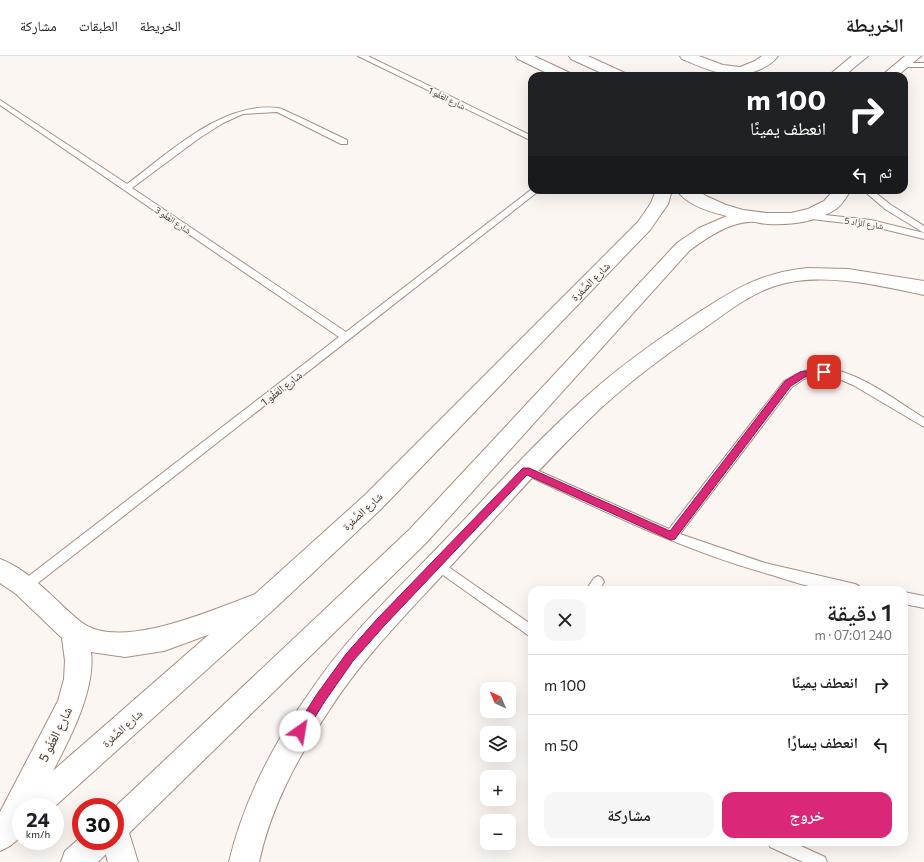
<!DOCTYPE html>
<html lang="ar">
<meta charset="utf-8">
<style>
body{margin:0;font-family:Commissioner,"Noto Naskh Arabic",sans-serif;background:#f6f6f6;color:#202124;direction:rtl;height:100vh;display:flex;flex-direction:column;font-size:15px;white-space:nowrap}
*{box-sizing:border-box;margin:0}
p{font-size:13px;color:#757577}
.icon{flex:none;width:22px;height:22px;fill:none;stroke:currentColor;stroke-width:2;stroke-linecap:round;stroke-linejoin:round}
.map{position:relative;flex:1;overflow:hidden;direction:ltr}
.sheet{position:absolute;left:528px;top:530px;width:380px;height:260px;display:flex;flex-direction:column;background:#fff;border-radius:12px;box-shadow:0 4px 16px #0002;direction:rtl}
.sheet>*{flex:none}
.top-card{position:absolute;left:528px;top:16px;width:380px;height:122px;border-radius:12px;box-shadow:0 4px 16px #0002;direction:rtl;background:#202124;color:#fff;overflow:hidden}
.needle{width:26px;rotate:316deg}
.tools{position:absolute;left:480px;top:626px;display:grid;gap:8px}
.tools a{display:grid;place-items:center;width:36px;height:36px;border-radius:8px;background:#fff;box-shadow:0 4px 16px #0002;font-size:20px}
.speed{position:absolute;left:12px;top:742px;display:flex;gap:8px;font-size:20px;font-weight:700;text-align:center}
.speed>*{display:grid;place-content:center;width:52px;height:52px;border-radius:50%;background:#fff;box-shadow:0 4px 16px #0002;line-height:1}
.speed small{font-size:10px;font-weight:400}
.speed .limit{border:6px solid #d22;background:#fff;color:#111}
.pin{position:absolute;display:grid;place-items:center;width:34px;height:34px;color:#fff;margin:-17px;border-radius:8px;box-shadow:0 2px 6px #0006}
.me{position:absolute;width:44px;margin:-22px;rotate:32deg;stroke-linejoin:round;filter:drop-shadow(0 0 3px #0008)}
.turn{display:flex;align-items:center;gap:14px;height:84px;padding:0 16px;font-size:18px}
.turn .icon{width:52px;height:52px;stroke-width:2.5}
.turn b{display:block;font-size:28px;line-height:34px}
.then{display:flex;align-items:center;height:38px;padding:0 16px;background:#0003;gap:8px;font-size:15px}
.round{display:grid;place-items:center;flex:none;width:42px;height:42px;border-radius:12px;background:#f6f6f6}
.headline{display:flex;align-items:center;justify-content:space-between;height:68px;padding:0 16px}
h1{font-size:24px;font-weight:600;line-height:30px}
.button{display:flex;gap:8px;margin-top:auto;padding:8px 16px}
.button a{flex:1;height:46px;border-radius:12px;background:#db2777;color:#fff;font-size:16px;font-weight:600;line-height:46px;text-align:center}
.button a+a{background:#f6f6f6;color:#202124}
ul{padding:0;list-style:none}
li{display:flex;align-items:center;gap:12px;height:60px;padding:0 16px;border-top:1px solid #e0e0e0}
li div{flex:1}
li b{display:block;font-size:15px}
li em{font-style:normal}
header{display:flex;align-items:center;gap:24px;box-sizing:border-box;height:56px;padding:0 20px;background:#fff;border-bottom:1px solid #e0e0e0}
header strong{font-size:19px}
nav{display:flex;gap:22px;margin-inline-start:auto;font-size:14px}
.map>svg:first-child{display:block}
</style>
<header>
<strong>الخريطة</strong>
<nav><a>الخريطة</a><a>الطبقات</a><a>مشاركة</a></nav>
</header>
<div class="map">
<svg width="924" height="806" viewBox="0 0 924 806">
<rect width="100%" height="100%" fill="#fcf6f3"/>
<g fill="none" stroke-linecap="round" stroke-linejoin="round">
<defs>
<g id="service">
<polygon points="358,0 368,0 532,80 532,85"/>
<polygon points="899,7 924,7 924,11 902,11 898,9"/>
<path d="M0 44 127 128C169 97 222 45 278 52 284 53 291 58 297 60 314 68 330 76 347 84V88H341L277 56 243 58 223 67 198 83 132 132 346 276 532 133 540 134 29 534 25 536 21 534 19 530 21 526 339 281 0 49Z"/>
<polygon points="863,134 872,134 891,149 924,170 924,177 885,153"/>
<polygon points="806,157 871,164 924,177 924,183 871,170 803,162 802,160 803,158"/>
<path d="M823 311C861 317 892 342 924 362V371L853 329 834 321 823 319 812 320 804 323 792 331 680 478 765 507 855 528 859 530 861 534C850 534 838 535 828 534 809 531 790 525 772 519 684 495 604 455 522 417L520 414 522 411 526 409 530 411 669 473 784 325C797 317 808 312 823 311Z"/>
<polygon points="437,503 532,569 532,582 433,512 431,508 433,504"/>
<polygon points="598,520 602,522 604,526 599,534 586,534 594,522"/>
<polygon points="904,536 924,540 924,552 904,548"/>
<polygon points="768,786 792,786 825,801 827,806 803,806 770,791"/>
</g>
<g id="minor">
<path d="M680 0H699L723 9 740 11 755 5 762 0H778C774 6 767 10 761 13 733 26 708 14 682 3Z"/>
<polygon points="852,0 868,0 844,20 828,20"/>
<polygon points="905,0 921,0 897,20 881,20"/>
<path d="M808 212 848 213 924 225V239C879 229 819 215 775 230 750 238 727 256 706 271 669 296 634 322 601 352 551 399 505 452 458 502 414 551 366 597 330 653 298 701 271 750 259 806H229C244 743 274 686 312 633 349 578 398 533 443 486 491 436 537 384 588 339 619 311 653 287 687 264 729 237 756 217 808 212Z"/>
<path d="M0 503C33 516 54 544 81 566 121 597 218 551 261 536L270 540 273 548 270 556 164 595 125 601 91 596C97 643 55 709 34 751H21L20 777 10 782 0 777V756L58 645 64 623 65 605 62 582 16 538 0 527Z"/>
<polygon points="115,759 125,764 138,806 108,806 102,785 115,785"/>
</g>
<g id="tertiary">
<polygon points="516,0 534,0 570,17 572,20 553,20 518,3"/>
<polygon points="569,0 588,0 625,17 627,20 608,20 571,3"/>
<polygon points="656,134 672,134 668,148 650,174 381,453 272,555 54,751 21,751 21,781 10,790 0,795 0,760 11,751 20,747 23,741 254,539 365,439 638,166 651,147"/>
<path d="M677 134H697L706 140 726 149 743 154 767 157H791L808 153 824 145 834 134H851C847 140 842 149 836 153 817 166 790 169 768 168 762 168 755 165 749 166 728 167 706 182 689 195L426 487 125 781 115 786 114 785 109 795 98 806H61L65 795 81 781V785H115V751L410 473 677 187 699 172 727 160C710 156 686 149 677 134Z"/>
</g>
</defs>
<use href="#service" stroke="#a88e80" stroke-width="2"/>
<use href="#minor" stroke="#a88e80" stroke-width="2"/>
<use href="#tertiary" stroke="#a88e80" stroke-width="2"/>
<use href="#service" fill="#fff" fill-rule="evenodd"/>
<use href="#minor" fill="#fff" fill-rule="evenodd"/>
<use href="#tertiary" fill="#fff" fill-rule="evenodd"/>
</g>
<polygon fill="#db2777" stroke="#8e194d" points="824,312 828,316 827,318 805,321 791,330 675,483 671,484 527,419 384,570 353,605 325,645 304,679 300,681 296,679 294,675 296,671 317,638 346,598 377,563 523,412 529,412 670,475 785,325 800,316"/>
<g text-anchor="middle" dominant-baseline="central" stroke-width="3" stroke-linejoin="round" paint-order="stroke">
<g font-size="9" fill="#3f342e" stroke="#fcf6f3">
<text transform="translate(447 42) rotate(26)">شارع العَفُو 1</text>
<text transform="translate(173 164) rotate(34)">شارع العَفُو 3</text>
<text transform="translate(864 167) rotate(9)">شارع الزَّاد 5</text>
</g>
<g font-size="11" fill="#3f342e" stroke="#fcf6f3">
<text transform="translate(590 225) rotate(-45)">شارع الصَّفرة</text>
<text transform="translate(281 332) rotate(-38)">شارع العَفُو 1</text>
<text transform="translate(362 455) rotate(-43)">شارع الصَّفرة</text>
<text transform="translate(122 672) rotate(-42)">شارع الصَّفرة</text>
</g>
<g font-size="13" fill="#3f342e" stroke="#fcf6f3">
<text transform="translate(55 678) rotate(-64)">شارع العَفُو 5</text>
</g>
</g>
</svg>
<div class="tools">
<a><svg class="needle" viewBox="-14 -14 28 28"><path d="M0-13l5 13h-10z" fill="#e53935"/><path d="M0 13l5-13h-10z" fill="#757577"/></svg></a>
<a><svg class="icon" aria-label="layers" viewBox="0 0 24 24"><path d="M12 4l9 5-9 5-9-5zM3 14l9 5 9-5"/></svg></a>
<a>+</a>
<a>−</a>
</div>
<div class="speed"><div>24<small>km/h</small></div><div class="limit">30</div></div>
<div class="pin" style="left:824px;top:316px;background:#d93025"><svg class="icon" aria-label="arrive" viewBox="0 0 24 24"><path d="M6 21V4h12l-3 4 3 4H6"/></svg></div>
<svg class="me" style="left:300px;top:675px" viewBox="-20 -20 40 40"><circle r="19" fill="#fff"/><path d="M0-13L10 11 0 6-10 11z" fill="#db2777"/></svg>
<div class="top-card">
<div class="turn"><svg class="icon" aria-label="right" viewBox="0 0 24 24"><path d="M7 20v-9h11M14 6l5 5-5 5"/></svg><div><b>100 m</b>انعطف يمينًا</div></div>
<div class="then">ثم<svg class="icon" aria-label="left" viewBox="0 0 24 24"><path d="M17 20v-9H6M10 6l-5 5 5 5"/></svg></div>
</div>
<section class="sheet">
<div class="headline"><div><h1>1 دقيقة</h1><p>240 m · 07:01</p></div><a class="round"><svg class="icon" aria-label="close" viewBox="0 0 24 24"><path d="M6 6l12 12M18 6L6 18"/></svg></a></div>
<ul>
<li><svg class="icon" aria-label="right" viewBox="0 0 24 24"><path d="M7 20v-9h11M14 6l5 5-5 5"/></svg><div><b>انعطف يمينًا</b></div><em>100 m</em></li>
<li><svg class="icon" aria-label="left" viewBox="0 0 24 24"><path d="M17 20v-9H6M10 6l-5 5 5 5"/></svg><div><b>انعطف يسارًا</b></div><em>50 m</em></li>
</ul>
<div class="button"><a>خروج</a><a>مشاركة</a></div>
</section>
</div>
